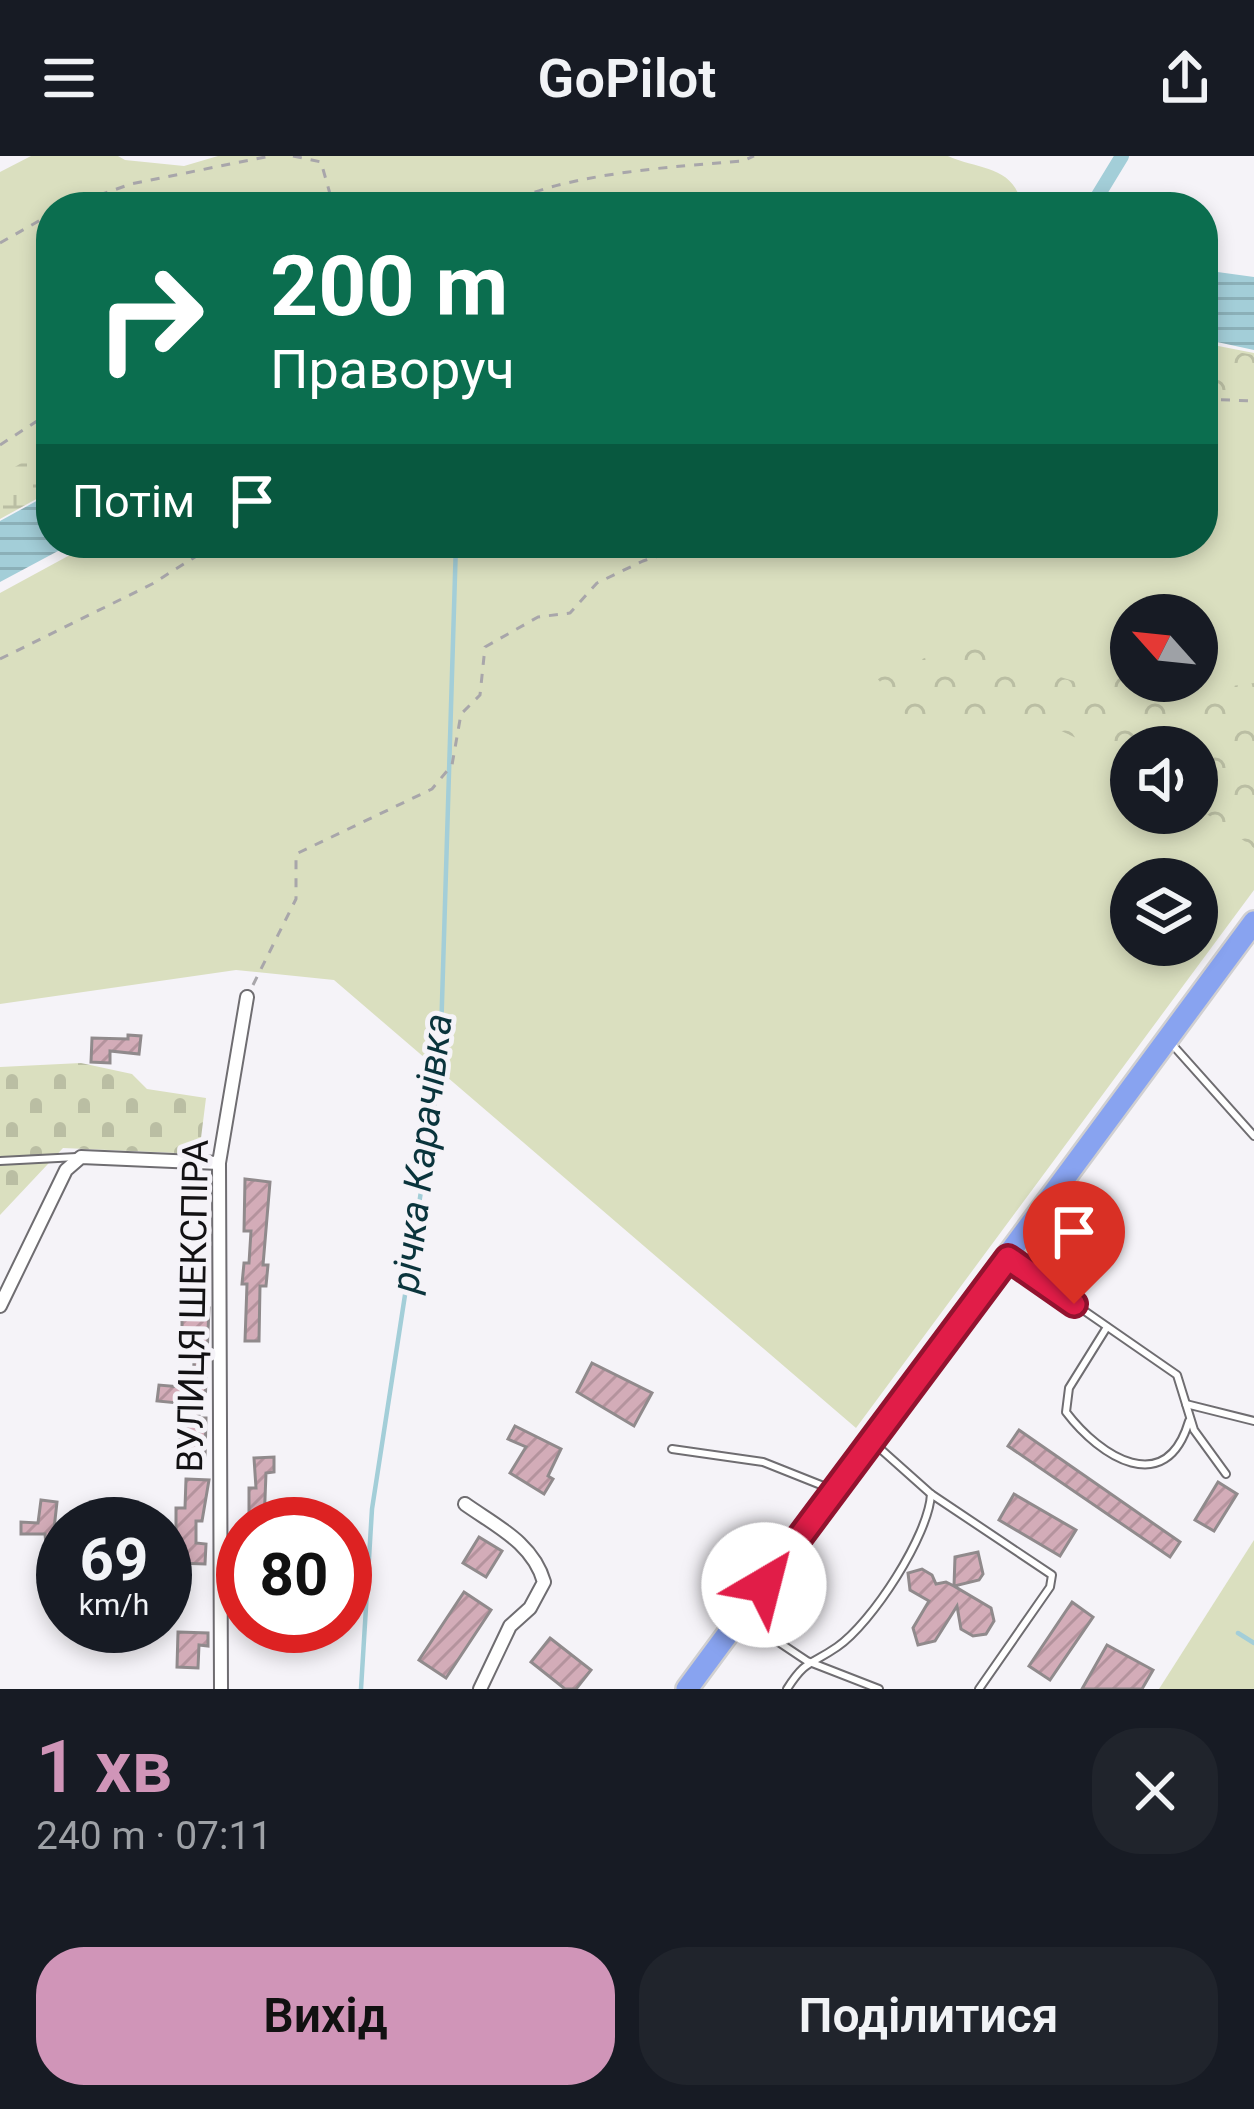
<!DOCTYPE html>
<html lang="uk">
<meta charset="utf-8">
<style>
body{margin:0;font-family:Roboto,sans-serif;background:#20242c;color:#f1f3f6;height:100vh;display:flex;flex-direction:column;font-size:45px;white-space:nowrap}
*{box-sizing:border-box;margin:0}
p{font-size:39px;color:#9ea1a6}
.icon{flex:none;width:66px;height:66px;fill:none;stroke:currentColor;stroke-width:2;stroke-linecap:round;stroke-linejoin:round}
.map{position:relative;height:1533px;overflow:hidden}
.panel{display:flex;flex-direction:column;background:#171b24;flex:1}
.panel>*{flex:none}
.banner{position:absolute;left:36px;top:36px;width:1182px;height:366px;border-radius:48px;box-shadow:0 6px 18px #0003;background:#0b6e4f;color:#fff;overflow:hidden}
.needle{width:78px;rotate:297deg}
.buttons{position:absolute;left:1110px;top:438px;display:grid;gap:24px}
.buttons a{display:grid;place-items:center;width:108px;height:108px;border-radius:50%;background:#171b24;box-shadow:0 6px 18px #0003;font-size:60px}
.speed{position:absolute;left:36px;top:1341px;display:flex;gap:24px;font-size:60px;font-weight:700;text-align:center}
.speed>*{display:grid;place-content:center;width:156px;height:156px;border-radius:50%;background:#171b24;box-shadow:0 6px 18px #0003;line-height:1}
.speed small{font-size:30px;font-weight:400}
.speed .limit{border:18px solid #d22;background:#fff;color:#111}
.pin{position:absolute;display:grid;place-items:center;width:102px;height:102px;color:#fff;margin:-123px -51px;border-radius:50% 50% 50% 0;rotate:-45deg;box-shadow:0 0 12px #0007}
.pin .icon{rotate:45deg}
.me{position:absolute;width:132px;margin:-66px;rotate:37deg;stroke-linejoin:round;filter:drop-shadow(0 0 9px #0008)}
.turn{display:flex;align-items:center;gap:42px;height:252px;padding:0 36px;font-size:54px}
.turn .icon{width:156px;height:156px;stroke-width:2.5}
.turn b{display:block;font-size:84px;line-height:102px}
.then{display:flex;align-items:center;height:114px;padding:0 36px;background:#0003;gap:24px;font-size:45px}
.round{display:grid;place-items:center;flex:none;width:126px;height:126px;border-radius:48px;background:#20242c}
.overview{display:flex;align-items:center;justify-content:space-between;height:204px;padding:0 36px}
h1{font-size:72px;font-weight:600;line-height:90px;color:#d095b8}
.button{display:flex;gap:24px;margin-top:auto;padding:24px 36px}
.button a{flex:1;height:138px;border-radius:48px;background:#d095b8;color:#111;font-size:48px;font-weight:600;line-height:138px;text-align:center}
.button a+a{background:#20242c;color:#f1f3f6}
header{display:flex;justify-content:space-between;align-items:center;height:156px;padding:0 36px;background:#171b24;font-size:54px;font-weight:600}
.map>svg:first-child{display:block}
</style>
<header><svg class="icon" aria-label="menu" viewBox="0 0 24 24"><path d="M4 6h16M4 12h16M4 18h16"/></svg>GoPilot<svg class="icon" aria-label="share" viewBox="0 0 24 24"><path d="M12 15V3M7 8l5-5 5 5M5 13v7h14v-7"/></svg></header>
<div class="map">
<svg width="1254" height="1533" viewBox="0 0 1254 1533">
<defs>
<pattern id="forest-crowns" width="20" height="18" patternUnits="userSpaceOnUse" patternTransform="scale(3)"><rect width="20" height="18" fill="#dadfbf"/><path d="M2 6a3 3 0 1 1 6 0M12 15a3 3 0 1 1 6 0" fill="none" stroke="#babea3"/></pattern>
<pattern id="wetland-marsh" width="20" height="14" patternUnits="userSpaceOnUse" patternTransform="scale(3)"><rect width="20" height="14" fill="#dadfbf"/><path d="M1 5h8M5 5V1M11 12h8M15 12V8" fill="none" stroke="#babea3"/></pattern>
<pattern id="cemetery-stones" width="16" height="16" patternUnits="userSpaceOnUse" patternTransform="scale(3)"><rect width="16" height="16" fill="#dadfbf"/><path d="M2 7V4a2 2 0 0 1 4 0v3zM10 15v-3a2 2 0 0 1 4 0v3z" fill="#babea3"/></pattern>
<pattern id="water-rules" width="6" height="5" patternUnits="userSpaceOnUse" patternTransform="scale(3)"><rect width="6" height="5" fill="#a3ced8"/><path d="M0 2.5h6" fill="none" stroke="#8bb0b8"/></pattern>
<pattern id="building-hatch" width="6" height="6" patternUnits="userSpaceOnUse" patternTransform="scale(3)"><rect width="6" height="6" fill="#d3acb8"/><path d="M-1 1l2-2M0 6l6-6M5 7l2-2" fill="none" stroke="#b4939d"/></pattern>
</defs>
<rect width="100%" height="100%" fill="#f5f3f8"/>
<g fill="#dadfbf" fill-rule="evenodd">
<path d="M31 0H118L125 4 184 10 218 0H948C979 14 1015 9 1022 51L849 48 51 51V297L0 326V16Z"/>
<path d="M1203 187 1254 197V734L856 1272 334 824 236 814 0 848V437L92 387H1203ZM1131 459H1197V525H1131ZM1131 591H1197V657H1131ZM1131 723H1197V789H1131Z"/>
<polygon points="1254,1384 1254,1533 1159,1533"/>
</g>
<g fill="url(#forest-crowns)">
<polygon points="1203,190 1254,199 1254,239 1203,239"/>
<polygon points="982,478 1010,506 1077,526 1090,510 1131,513 1131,525 1150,525 1159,540 1254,527 1254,692 1197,651 1197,591 1131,591 1131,608 1034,562 920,577 877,522"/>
</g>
<polygon fill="url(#wetland-marsh)" points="51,289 51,335 0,363 0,320"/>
<polygon fill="url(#cemetery-stones)" points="81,907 132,918 147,933 206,942 199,998 63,992 0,1059 0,911"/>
<g fill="url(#water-rules)">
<polygon points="1203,114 1254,121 1254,194 1203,183"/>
<polygon points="51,337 51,387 73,387 0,426 0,365"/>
</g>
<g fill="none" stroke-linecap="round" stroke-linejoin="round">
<g stroke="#a3ced8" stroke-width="4.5">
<polyline points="1238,1477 1254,1487"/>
<polyline points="361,1533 372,1353 440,912 456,387"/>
</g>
<polyline stroke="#a3ced8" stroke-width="14" points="1091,51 1122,0"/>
</g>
<g fill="url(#building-hatch)" stroke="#908a8c" stroke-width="3">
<polygon points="128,879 141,880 139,898 110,895 110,907 91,906 92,882 128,883"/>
<polygon points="245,1023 270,1026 263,1109 268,1109 266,1130 260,1130 259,1185 245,1185 247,1128 242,1128 244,1107 249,1107 251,1075 244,1075"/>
<polygon points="182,1118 203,1119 201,1152 209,1152 205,1248 199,1248 199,1262 206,1262 205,1302 181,1302 179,1247 157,1245 159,1229 193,1232 195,1178 182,1178"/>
<polygon points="592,1207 652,1237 634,1270 577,1236"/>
<polygon points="515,1270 561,1293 548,1320 553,1323 544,1338 510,1317 526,1291 508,1283"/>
<polygon points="1019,1274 1180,1386 1170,1401 1008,1290"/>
<polygon points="274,1301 274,1316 266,1317 264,1368 249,1368 249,1332 256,1332 254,1302"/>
<polygon points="186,1323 209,1324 202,1365 196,1365 196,1387 206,1388 205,1408 176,1407 176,1352 185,1352"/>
<polygon points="1218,1326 1237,1338 1214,1375 1195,1364"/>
<polygon points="1014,1338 1076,1374 1060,1400 999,1364"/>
<polygon points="41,1344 57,1346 54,1373 57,1388 46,1388 45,1378 21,1378 21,1366 38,1367"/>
<polygon points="479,1381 502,1395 486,1421 463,1407"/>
<polygon points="978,1396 983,1418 979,1424 954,1430 991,1452 994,1465 986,1478 973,1480 961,1473 957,1450 935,1485 918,1489 913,1472 929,1445 910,1434 908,1417 922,1413 932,1419 936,1428 946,1426 954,1430 955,1401"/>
<polygon points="464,1436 491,1454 446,1522 419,1504"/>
<polygon points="1072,1446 1093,1461 1050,1524 1029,1510"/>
<polygon points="178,1476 208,1477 208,1490 199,1489 198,1512 177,1511"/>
<polygon points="550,1482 591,1514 576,1533 565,1533 531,1506"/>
<polygon points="1107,1489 1153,1514 1142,1533 1082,1533"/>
</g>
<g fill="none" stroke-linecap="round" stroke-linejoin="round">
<defs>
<g id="lane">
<polyline points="1170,886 1254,980"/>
<polyline points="0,1005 77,1001"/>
<polyline points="1011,1104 1177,1219 1194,1274 1226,1318"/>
<path d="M1107 1171 1069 1232 1066 1256C1100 1301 1166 1343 1189 1265"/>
<polyline points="1186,1248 1254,1265"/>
<polyline points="876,1289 931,1338 1052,1419 1050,1431 979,1533"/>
<polyline points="672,1293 763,1306 831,1333"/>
<polyline points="744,1463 807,1505 879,1533"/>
<path d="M787 1533C806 1503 811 1509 837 1491 872 1467 929 1379 931 1338"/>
</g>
<g id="street">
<polyline points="0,1150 66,1014 81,1001 219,1007"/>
<path d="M465 1348C496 1370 533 1387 544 1426L530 1452 510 1470 480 1533"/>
<polyline points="221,1533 219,1007 247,841"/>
</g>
<polyline id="highway" points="687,1533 1254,766"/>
</defs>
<use href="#lane" stroke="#6f6d71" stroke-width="10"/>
<use href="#street" stroke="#6f6d71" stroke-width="16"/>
<use href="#highway" stroke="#d0cfd0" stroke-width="26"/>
<g stroke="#a8a6aa" stroke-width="3" stroke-dasharray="9 9" stroke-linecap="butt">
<polyline points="293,0 321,6 332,45 337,51"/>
<polyline points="65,51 131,28 270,0"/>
<path d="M502 51C554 18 679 10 743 5L754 0"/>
<polyline points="0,87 51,58"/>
<polyline points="1203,243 1254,245"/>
<polyline points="0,289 51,256"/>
<polyline points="0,503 152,428 217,387"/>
<polyline points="253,829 296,743 296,698 432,633 452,609 461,558 480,539 485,491 538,461 570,457 597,427 643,405 698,387"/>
</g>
<use href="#lane" stroke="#fff" stroke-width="6"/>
<use href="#street" stroke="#fff" stroke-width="12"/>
<use href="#highway" stroke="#88a3f0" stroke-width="21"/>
</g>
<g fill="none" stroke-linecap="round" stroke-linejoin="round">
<defs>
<polyline id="route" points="764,1429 1008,1102 1074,1148"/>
</defs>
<use href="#route" stroke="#92132f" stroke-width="30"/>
<use href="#route" stroke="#e11d48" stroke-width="21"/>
</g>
<g text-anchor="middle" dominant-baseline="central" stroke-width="10" stroke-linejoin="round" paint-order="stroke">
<g font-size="36" fill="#121113" stroke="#f5f3f8">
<text transform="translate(193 1150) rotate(-89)">ВУЛИЦЯ ШЕКСПІРА</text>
</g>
<g font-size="39" font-style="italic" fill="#0a343c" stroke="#f5f3f8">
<text transform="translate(422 997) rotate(-83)">річка Карачівка</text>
</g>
</g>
</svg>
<div class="buttons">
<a><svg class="needle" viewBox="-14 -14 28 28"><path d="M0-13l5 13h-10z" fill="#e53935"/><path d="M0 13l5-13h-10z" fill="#9ea1a6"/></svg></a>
<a><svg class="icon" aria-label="sound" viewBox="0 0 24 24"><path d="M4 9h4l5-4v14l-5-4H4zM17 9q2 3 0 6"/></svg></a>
<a><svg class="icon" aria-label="layers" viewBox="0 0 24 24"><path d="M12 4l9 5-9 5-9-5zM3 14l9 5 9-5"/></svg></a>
</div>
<div class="speed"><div>69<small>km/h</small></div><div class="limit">80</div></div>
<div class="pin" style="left:1074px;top:1148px;background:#d93025"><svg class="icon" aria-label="arrive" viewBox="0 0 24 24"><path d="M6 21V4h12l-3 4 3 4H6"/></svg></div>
<svg class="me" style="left:764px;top:1429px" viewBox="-20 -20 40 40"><circle r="19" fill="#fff"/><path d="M0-13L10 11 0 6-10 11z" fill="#e11d48"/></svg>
<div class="banner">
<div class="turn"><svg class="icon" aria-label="right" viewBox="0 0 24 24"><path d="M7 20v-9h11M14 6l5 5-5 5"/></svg><div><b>200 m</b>Праворуч</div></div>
<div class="then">Потім<svg class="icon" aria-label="arrive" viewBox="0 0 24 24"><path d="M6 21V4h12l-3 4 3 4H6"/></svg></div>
</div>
</div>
<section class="panel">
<div class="overview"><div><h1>1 хв</h1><p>240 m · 07:11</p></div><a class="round"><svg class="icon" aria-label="close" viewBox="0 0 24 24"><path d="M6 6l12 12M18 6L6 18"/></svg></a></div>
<div class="button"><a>Вихід</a><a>Поділитися</a></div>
</section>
